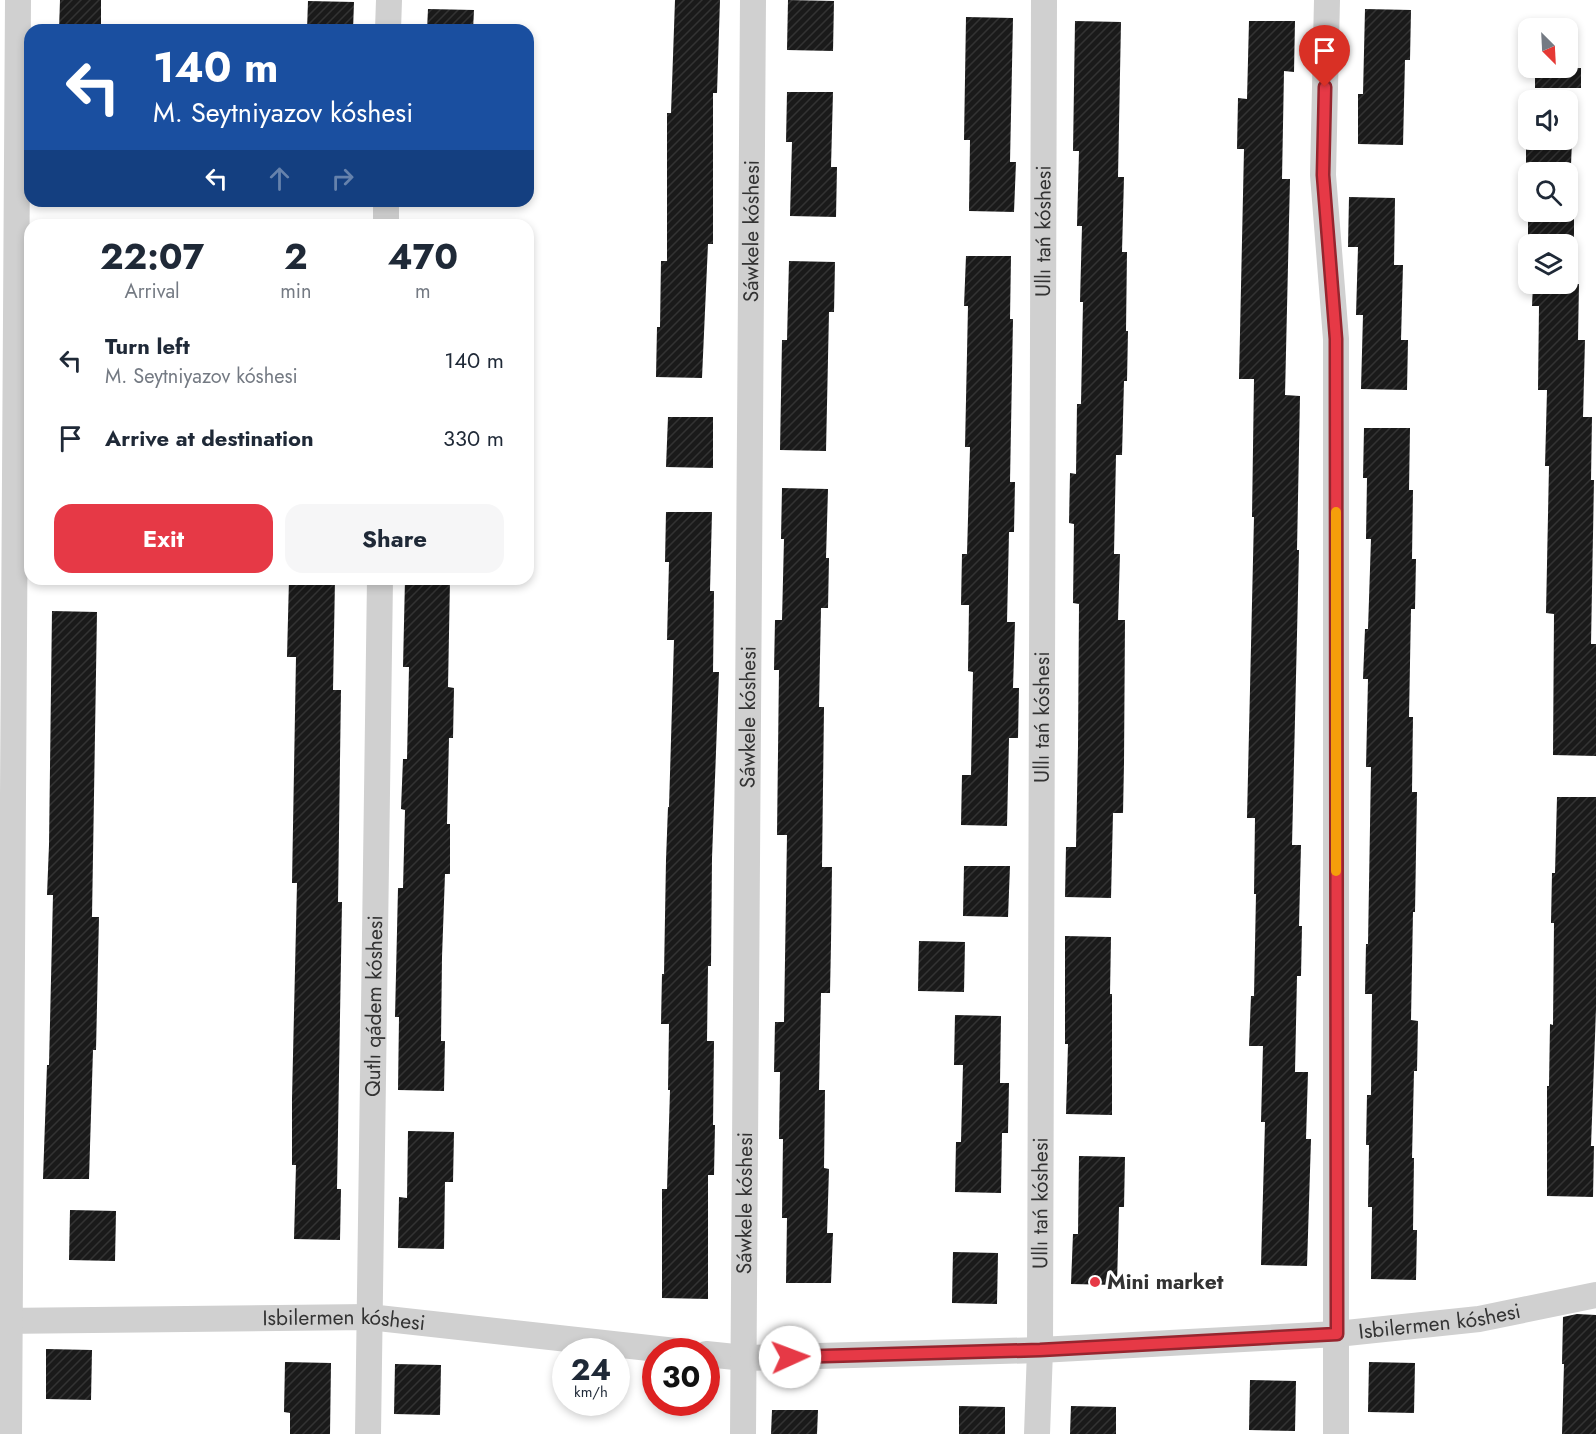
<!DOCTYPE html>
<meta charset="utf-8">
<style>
body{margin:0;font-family:Jost,sans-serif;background:#f6f6f7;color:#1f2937;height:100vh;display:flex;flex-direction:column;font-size:22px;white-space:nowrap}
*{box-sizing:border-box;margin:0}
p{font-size:20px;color:#747a83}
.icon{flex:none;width:33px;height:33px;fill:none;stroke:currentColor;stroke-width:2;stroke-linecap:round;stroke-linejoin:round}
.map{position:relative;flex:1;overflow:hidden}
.panel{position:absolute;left:24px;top:219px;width:510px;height:366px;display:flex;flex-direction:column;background:#fff;border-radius:18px;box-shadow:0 3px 9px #0003}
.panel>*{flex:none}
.top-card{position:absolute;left:24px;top:24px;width:510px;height:183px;border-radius:18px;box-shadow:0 3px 9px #0003;background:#1a4fa0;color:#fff;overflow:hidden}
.needle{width:39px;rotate:156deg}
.tools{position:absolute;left:1518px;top:18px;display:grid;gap:12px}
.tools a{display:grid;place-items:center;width:60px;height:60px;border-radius:12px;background:#fff;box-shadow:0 3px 9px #0003;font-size:30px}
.speed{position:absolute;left:552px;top:1338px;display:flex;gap:12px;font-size:30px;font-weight:700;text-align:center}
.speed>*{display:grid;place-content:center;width:78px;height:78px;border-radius:50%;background:#fff;box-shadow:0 3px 9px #0003;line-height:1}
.speed small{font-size:15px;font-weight:400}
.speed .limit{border:9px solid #d22;background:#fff;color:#111}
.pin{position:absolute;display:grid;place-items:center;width:51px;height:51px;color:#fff;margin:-62px -26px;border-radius:50% 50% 50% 0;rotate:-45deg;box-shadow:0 0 6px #0007}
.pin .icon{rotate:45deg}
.me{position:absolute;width:66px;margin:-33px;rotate:88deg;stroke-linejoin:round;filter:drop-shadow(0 0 4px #0008)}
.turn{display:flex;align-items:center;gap:21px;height:126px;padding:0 30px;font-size:27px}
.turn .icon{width:78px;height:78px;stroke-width:2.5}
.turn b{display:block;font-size:42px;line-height:51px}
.lanes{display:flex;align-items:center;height:57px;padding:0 30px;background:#0003;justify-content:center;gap:30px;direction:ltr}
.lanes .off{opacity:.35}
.eta{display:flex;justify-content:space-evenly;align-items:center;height:102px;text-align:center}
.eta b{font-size:36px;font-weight:700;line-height:42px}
.cta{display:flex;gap:12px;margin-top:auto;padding:12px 30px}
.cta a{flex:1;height:69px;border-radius:18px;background:#e63946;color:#fff;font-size:24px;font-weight:700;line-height:69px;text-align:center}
.cta a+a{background:#f6f6f7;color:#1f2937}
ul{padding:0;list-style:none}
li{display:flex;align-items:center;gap:18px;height:78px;padding:0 30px}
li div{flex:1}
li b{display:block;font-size:22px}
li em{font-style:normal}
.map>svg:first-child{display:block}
</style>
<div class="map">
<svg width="1596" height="1434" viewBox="0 0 1596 1434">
<defs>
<pattern id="building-hatch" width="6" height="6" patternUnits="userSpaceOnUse" patternTransform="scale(1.5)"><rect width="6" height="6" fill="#1a1a1a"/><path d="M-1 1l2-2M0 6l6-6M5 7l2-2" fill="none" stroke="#333"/></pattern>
</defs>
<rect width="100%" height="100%" fill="#fff"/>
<g fill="url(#building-hatch)">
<polygon points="60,0 101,0 101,30 59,30"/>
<polygon points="675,0 720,0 717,93 713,93 713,244 708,244 702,378 656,377 657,327 660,327 661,261 667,261 667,113 671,113"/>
<polygon points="788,0 834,1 833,51 787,50"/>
<polygon points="308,1 354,2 353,30 307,30"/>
<polygon points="428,9 474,10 473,30 427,30"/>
<polygon points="1365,9 1411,10 1410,60 1405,60 1403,145 1358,144 1358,94 1363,94"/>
<polygon points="966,17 1013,18 1010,162 1016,162 1014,212 969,211 970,140 964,140"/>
<polygon points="1075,21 1121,22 1118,177 1124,177 1122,252 1127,252 1126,331 1128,331 1127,381 1124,381 1122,455 1116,455 1114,554 1120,554 1118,620 1125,620 1124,763 1123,813 1113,813 1111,898 1065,897 1066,847 1076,847 1078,746 1079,604 1073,603 1074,524 1069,523 1070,473 1076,474 1077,404 1081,404 1083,302 1080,302 1082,226 1077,226 1079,151 1073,151"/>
<polygon points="1249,21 1295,21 1294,72 1284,71 1282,179 1290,179 1285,395 1300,396 1297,550 1299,550 1292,845 1301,845 1299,926 1302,926 1301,976 1297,976 1295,1072 1308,1072 1306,1139 1311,1139 1307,1266 1261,1265 1265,1122 1261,1122 1263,1046 1249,1046 1251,996 1254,996 1256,894 1254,894 1255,818 1247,818 1254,517 1252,517 1254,379 1239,379 1244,149 1237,149 1238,98 1247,99"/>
<rect x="1535" y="68" width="46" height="20"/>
<polygon points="787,92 833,92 831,167 837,167 836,217 790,216 792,142 786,142"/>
<polygon points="1526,140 1572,140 1571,165 1526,164"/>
<polygon points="1349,197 1395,198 1394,265 1403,265 1401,340 1408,340 1407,390 1361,389 1363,315 1356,315 1358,247 1348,247"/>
<polygon points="1528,212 1574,212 1574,245 1528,244"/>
<polygon points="966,256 1011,256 1010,319 1013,319 1010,482 1015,482 1014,532 1009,532 1007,622 1015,622 1013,688 1019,688 1018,738 1009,738 1007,826 961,825 962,775 971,775 973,672 968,671 969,605 961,605 962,554 967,554 970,447 965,447 968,306 964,306"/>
<polygon points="789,261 835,262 834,312 829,312 826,451 780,450 782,340 787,340"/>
<polygon points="1533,284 1579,284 1578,340 1585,340 1583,417 1592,417 1591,480 1594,480 1591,644 1596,644 1596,756 1553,755 1554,614 1546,613 1549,466 1545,466 1547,390 1538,390 1539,306 1532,306"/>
<polygon points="668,417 713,417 713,468 666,467"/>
<polygon points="1364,428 1410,428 1409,490 1413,490 1412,559 1416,559 1415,609 1411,609 1409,717 1413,717 1412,792 1417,792 1415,912 1413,912 1411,1020 1418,1021 1417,1071 1414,1071 1412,1158 1414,1158 1413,1230 1417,1230 1416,1280 1371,1279 1372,1207 1368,1207 1369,1145 1366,1145 1367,1095 1371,1095 1372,994 1365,994 1366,944 1368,944 1371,767 1366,767 1368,679 1363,679 1365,629 1368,629 1371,539 1366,539 1367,478 1363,478"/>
<polygon points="782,488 828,489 826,558 829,558 828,608 821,608 819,707 824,707 822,867 832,867 831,943 830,993 821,993 819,1090 825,1090 824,1168 829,1169 827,1233 833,1233 831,1283 786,1283 787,1218 782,1218 783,1139 779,1139 780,1072 774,1072 775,1022 784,1022 787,835 777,835 779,670 774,670 775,620 782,620 784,539 781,539"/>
<polygon points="666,512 712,512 710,591 714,591 713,672 719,672 712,858 711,966 708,966 707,1041 714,1041 713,1125 715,1125 714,1175 708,1175 708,1299 662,1298 662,1189 667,1189 670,1090 668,1090 669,1024 661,1024 662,974 664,974 666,860 668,807 669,807 674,640 667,640 669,562 665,562"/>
<polygon points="289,579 335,579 333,690 341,690 338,902 342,902 337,1189 341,1189 340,1240 294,1239 296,1165 292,1165 292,1099 297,883 292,883 296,657 287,657"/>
<polygon points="405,579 450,579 448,687 454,688 453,738 449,738 447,824 450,824 450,874 445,874 442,957 441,1041 445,1041 444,1091 398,1090 399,1017 395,1017 398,888 403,888 405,810 401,809 403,759 407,759 409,667 403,667"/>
<polygon points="52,611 97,612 92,917 99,917 96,1050 93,1050 89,1179 43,1179 47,1065 49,1065 53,895 47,895 49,845"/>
<polygon points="1557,797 1596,797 1596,1009 1591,1146 1594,1146 1593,1197 1547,1196 1547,1086 1549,1086 1550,1024 1553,1025 1554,923 1551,923 1552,873 1555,873"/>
<polygon points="964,866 1010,866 1008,917 963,916"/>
<polygon points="1065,936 1111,937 1110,994 1112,994 1112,1115 1066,1114 1068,1044 1065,1044"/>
<polygon points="919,941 965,942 964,992 918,991"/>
<polygon points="955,1015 1001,1016 1000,1083 1009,1083 1008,1133 1002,1133 1001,1193 955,1192 956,1142 961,1142 963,1065 954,1065"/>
<polygon points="408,1131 454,1132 453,1182 445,1182 444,1249 398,1248 399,1197 407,1198"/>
<polygon points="1079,1156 1125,1157 1124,1207 1119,1207 1117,1285 1071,1284 1073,1234 1078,1234"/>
<polygon points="70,1210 116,1211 115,1261 69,1260"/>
<polygon points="953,1252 998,1253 997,1304 952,1303"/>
<polygon points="1577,1314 1596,1315 1596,1434 1562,1434 1564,1364 1562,1364 1563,1317"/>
<polygon points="46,1349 92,1350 91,1400 46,1399"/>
<polygon points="285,1362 331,1363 330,1434 290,1434 290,1413 284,1412"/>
<polygon points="1369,1362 1415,1363 1414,1413 1368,1412"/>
<polygon points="395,1364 441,1365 440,1415 394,1414"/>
<polygon points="1250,1380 1296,1381 1295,1431 1249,1430"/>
<polygon points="959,1406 1005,1407 1005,1434 959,1434"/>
<polygon points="1071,1406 1116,1407 1116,1434 1070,1434"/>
<polygon points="772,1410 818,1410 817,1434 771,1434"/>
</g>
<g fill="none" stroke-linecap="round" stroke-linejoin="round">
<g stroke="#d0d0d0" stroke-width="26">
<polyline points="1327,0 1323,175 1336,339 1336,1434"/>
<polyline points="388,30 389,0"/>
<polyline points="386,225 386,201"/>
<path id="s1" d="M0 1321 369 1317 685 1352"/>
<path id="s2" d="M706 1354 745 1358 1040 1350 1337 1334 1479 1319 1596 1295"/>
<polyline points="9,1434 18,0"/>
<path id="s3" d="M368 1434 380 579"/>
<path id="s4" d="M743 1434 753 0"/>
<path id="s5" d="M1037 1434 1040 1350 1044 0"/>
</g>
</g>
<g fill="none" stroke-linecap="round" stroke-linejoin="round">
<defs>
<polyline id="route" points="790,1357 1040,1350 1337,1334 1336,339 1323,175 1325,87"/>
</defs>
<use href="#route" stroke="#96252e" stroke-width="15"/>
<use href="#route" stroke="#e63946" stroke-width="10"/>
<polyline stroke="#f59e0b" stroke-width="10" points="1336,512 1336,871"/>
</g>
<circle fill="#e63946" stroke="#fff" stroke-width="2" cx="1095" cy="1282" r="6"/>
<g text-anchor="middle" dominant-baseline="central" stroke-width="6" stroke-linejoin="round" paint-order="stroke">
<g font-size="21" fill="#333" stroke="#fff">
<text stroke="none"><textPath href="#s4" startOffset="1203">Sáwkele kóshesi</textPath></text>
<text stroke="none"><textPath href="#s5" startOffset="1203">Ullı tań kóshesi</textPath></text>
<text stroke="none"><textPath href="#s4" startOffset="717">Sáwkele kóshesi</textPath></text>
<text stroke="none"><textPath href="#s5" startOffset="717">Ullı tań kóshesi</textPath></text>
<text stroke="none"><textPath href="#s3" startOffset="428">Qutlı qádem kóshesi</textPath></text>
<text stroke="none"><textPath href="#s4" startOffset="231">Sáwkele kóshesi</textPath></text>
<text stroke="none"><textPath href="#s5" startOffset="231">Ullı tań kóshesi</textPath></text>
<text stroke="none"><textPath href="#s1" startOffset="344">Isbilermen kóshesi</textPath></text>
<text stroke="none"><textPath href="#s2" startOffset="735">Isbilermen kóshesi</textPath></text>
</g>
<g font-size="21" font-weight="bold" fill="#333" stroke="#fff" text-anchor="start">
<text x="1107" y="1282">Mini market</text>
</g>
</g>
</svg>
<div class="tools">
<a><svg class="needle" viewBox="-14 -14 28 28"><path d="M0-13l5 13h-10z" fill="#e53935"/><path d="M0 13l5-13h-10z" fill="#747a83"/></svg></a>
<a><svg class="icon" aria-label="sound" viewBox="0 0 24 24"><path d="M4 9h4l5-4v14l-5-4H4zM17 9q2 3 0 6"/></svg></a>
<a><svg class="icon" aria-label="search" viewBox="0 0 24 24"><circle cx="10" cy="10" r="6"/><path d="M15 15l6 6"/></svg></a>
<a><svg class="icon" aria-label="layers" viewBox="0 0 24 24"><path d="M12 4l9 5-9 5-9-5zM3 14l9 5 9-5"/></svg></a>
</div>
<div class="speed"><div>24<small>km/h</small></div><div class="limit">30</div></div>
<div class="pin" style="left:1325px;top:87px;background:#d93025"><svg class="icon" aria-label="arrive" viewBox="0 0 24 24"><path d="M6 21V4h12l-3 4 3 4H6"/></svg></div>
<svg class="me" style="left:790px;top:1357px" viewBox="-20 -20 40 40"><circle r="19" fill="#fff"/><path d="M0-13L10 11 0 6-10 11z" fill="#e63946"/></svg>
<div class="top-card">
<div class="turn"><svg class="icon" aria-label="left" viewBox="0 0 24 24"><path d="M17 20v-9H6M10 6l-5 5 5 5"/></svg><div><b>140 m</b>M. Seytniyazov kóshesi</div></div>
<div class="lanes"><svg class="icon" aria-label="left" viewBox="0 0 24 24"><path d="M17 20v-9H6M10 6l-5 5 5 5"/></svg><svg class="icon off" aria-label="ahead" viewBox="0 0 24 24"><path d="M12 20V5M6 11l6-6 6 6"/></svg><svg class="icon off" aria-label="right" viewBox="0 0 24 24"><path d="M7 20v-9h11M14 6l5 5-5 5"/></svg></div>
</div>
<section class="panel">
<div class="eta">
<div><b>22:07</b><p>Arrival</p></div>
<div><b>2</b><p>min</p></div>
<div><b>470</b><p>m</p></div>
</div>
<ul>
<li><svg class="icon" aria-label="left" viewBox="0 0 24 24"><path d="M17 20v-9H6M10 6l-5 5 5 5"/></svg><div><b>Turn left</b><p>M. Seytniyazov kóshesi</p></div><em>140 m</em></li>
<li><svg class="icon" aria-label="arrive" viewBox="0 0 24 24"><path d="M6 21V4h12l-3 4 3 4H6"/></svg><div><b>Arrive at destination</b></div><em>330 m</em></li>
</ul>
<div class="cta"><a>Exit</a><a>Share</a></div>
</section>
</div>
